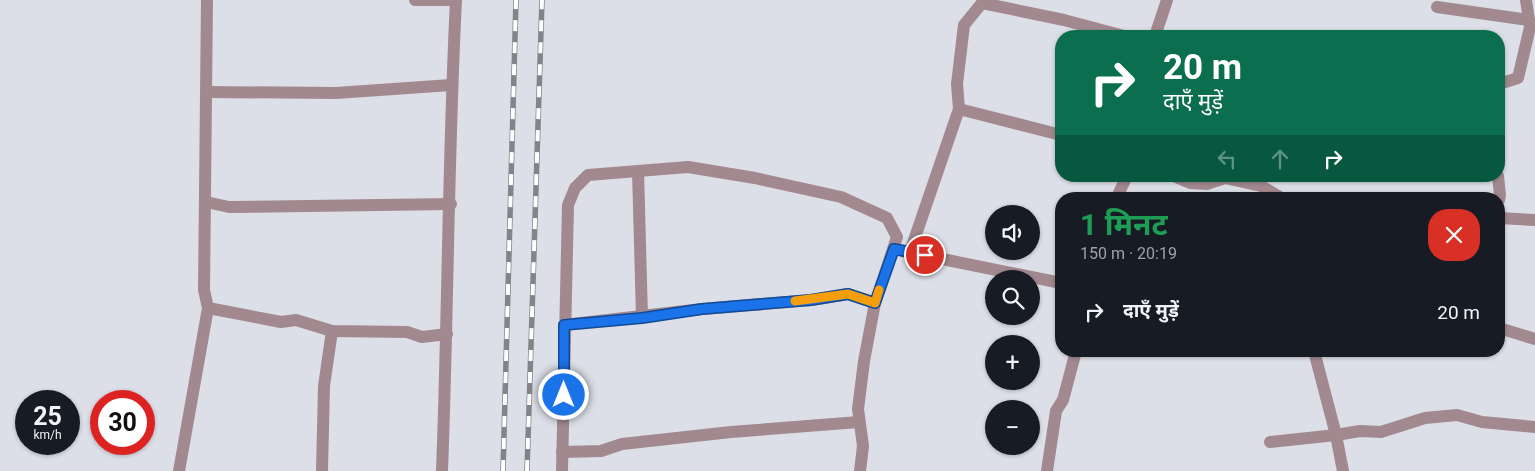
<!DOCTYPE html>
<html lang="hi">
<meta charset="utf-8">
<style>
body{margin:0;font-family:Roboto,"Noto Sans Devanagari",sans-serif;background:#242831;color:#f1f3f6;height:100vh;display:flex;flex-direction:column;font-size:19px;white-space:nowrap}
*{box-sizing:border-box;margin:0}
p{font-size:16px;color:#9ea1a6}
.icon{flex:none;width:28px;height:28px;fill:none;stroke:currentColor;stroke-width:2;stroke-linecap:round;stroke-linejoin:round}
.map{position:relative;flex:1;overflow:hidden}
.sheet{position:absolute;left:1055px;top:192px;width:450px;height:165px;display:flex;flex-direction:column;background:#171b24;border-radius:20px;box-shadow:0 1px 4px #0004}
.sheet>*{flex:none}
.top-card{position:absolute;left:1055px;top:30px;width:450px;height:152px;border-radius:20px;box-shadow:0 1px 4px #0004;background:#0b6e4f;color:#fff;overflow:hidden}
.fabs{position:absolute;left:985px;top:205px;display:grid;gap:10px}
.fabs a{display:grid;place-items:center;width:55px;height:55px;border-radius:50%;background:#171b24;box-shadow:0 1px 4px #0004;font-size:25px}
.speed{position:absolute;left:15px;top:390px;display:flex;gap:10px;font-size:25px;font-weight:700;text-align:center}
.speed>*{display:grid;place-content:center;width:65px;height:65px;border-radius:50%;background:#171b24;box-shadow:0 1px 4px #0004;line-height:1}
.speed small{font-size:12px;font-weight:400}
.speed .limit{border:8px solid #d22;background:#fff;color:#111}
.pin{position:absolute;display:grid;place-items:center;width:42px;height:42px;color:#fff;margin:-21px;border:2px solid #fff;border-radius:50%;box-shadow:0 1px 5px #0007}
.me{position:absolute;width:55px;margin:-28px;rotate:0deg;stroke-linejoin:round;filter:drop-shadow(0 0 4px #0008)}
.turn{display:flex;align-items:center;gap:18px;height:105px;padding:0 25px;font-size:22px}
.turn .icon{width:65px;height:65px;stroke-width:2.5}
.turn b{display:block;font-size:35px;line-height:42px}
.lanes{display:flex;align-items:center;height:48px;padding:0 25px;background:#0003;justify-content:center;gap:25px;direction:ltr}
.lanes .off{opacity:.35}
.round{display:grid;place-items:center;flex:none;width:52px;height:52px;border-radius:20px;background:#242831}
.overview{display:flex;align-items:center;justify-content:space-between;height:85px;padding:0 25px}
h1{font-size:30px;font-weight:700;line-height:38px;color:#1e9e55}
ul{padding:0;list-style:none}
li{display:flex;align-items:center;gap:15px;height:70px;padding:0 25px}
li div{flex:1}
li b{display:block;font-size:19px}
li em{font-style:normal}
.map>svg:first-child{display:block}
</style>
<div class="map">
<svg width="1535" height="471" viewBox="0 0 1535 471">
<rect width="100%" height="100%" fill="#dcdfe7"/>
<g fill="none" stroke-linecap="round" stroke-linejoin="round">
<g stroke="#a2898f" stroke-width="12">
<polyline points="207,0 204,290 208,308 281,322 296,320 332,331 407,332 422,337 447,334"/>
<polyline points="415,0 456,0"/>
<polyline points="1437,7 1529,20"/>
<polyline points="1155,36 1167,0"/>
<polyline points="1499,84 1518,78 1530,27 1526,0"/>
<polyline points="207,92 336,93 451,85"/>
<polyline points="959,109 1061,135"/>
<polyline points="638,171 642,317"/>
<polyline points="1174,176 1190,183 1207,184 1225,178 1261,186 1283,199"/>
<polyline points="1498,176 1500,195 1499,200"/>
<polyline points="1116,199 1127,176"/>
<polyline points="206,202 229,207 451,204"/>
<polyline points="1499,218 1535,220"/>
<polyline points="903,251 1061,283"/>
<polyline points="910,252 959,109 957,84 964,25 982,3 1064,20 1124,36"/>
<polyline points="564,325 702,309 811,300 848,294 875,303"/>
<polyline points="1499,328 1535,339"/>
<polyline points="1314,351 1336,435 1343,471"/>
<polyline points="1270,442 1336,435 1360,431 1381,432 1425,418 1457,415 1482,422 1535,427"/>
<polyline points="562,452 601,451 622,444 731,432 859,422"/>
<polyline points="179,471 208,308"/>
<polyline points="322,471 324,386 332,331"/>
<path d="M442 471C448 314 448 157 456 0"/>
<polyline points="562,471 568,205 575,188 588,175 688,167 755,178 841,197 887,218 897,237 875,303 864,361 858,409 863,446 860,471"/>
<polyline points="1047,471 1056,411 1063,400 1076,351"/>
</g>
<defs>
<g id="rail">
<polyline points="503,471 516,0"/>
<polyline points="527,471 542,0"/>
</g>
</defs>
<use href="#rail" stroke="#82848a" stroke-width="5.5"/>
<use href="#rail" stroke="#fff" stroke-width="4" stroke-dasharray="11" stroke-linecap="butt"/>
</g>
<g fill="none" stroke-linecap="round" stroke-linejoin="round">
<defs>
<polyline id="route" points="564,395 564,325 642,318 702,309 811,300 848,294 875,303 894,249 925,255"/>
</defs>
<use href="#route" stroke="#114b97" stroke-width="12"/>
<use href="#route" stroke="#1a73e8" stroke-width="9"/>
<polyline stroke="#f59e0b" stroke-width="9" points="795,301 848,294 875,303 879,290"/>
</g>
</svg>
<div class="fabs">
<a><svg class="icon" aria-label="sound" viewBox="0 0 24 24"><path d="M4 9h4l5-4v14l-5-4H4zM17 9q2 3 0 6"/></svg></a>
<a><svg class="icon" aria-label="search" viewBox="0 0 24 24"><circle cx="10" cy="10" r="6"/><path d="M15 15l6 6"/></svg></a>
<a>+</a>
<a>−</a>
</div>
<div class="speed"><div>25<small>km/h</small></div><div class="limit">30</div></div>
<div class="pin" style="left:925px;top:255px;background:#d93025"><svg class="icon" aria-label="arrive" viewBox="0 0 24 24"><path d="M6 21V4h12l-3 4 3 4H6"/></svg></div>
<svg class="me" style="left:564px;top:395px" viewBox="-20 -20 40 40"><circle r="17" fill="#1a73e8" stroke="#fff" stroke-width="3"/><path d="M0-11L8 9 0 5-8 9z" fill="#fff"/></svg>
<div class="top-card">
<div class="turn"><svg class="icon" aria-label="right" viewBox="0 0 24 24"><path d="M7 20v-9h11M14 6l5 5-5 5"/></svg><div><b>20 m</b>दाएँ मुड़ें</div></div>
<div class="lanes"><svg class="icon off" aria-label="left" viewBox="0 0 24 24"><path d="M17 20v-9H6M10 6l-5 5 5 5"/></svg><svg class="icon off" aria-label="ahead" viewBox="0 0 24 24"><path d="M12 20V5M6 11l6-6 6 6"/></svg><svg class="icon" aria-label="right" viewBox="0 0 24 24"><path d="M7 20v-9h11M14 6l5 5-5 5"/></svg></div>
</div>
<section class="sheet">
<div class="overview"><div><h1>1 मिनट</h1><p>150 m · 20:19</p></div><a class="round" style="background:#d93025;color:#fff"><svg class="icon" aria-label="close" viewBox="0 0 24 24"><path d="M6 6l12 12M18 6L6 18"/></svg></a></div>
<ul>
<li><svg class="icon" aria-label="right" viewBox="0 0 24 24"><path d="M7 20v-9h11M14 6l5 5-5 5"/></svg><div><b>दाएँ मुड़ें</b></div><em>20 m</em></li>
</ul>
</section>
</div>
